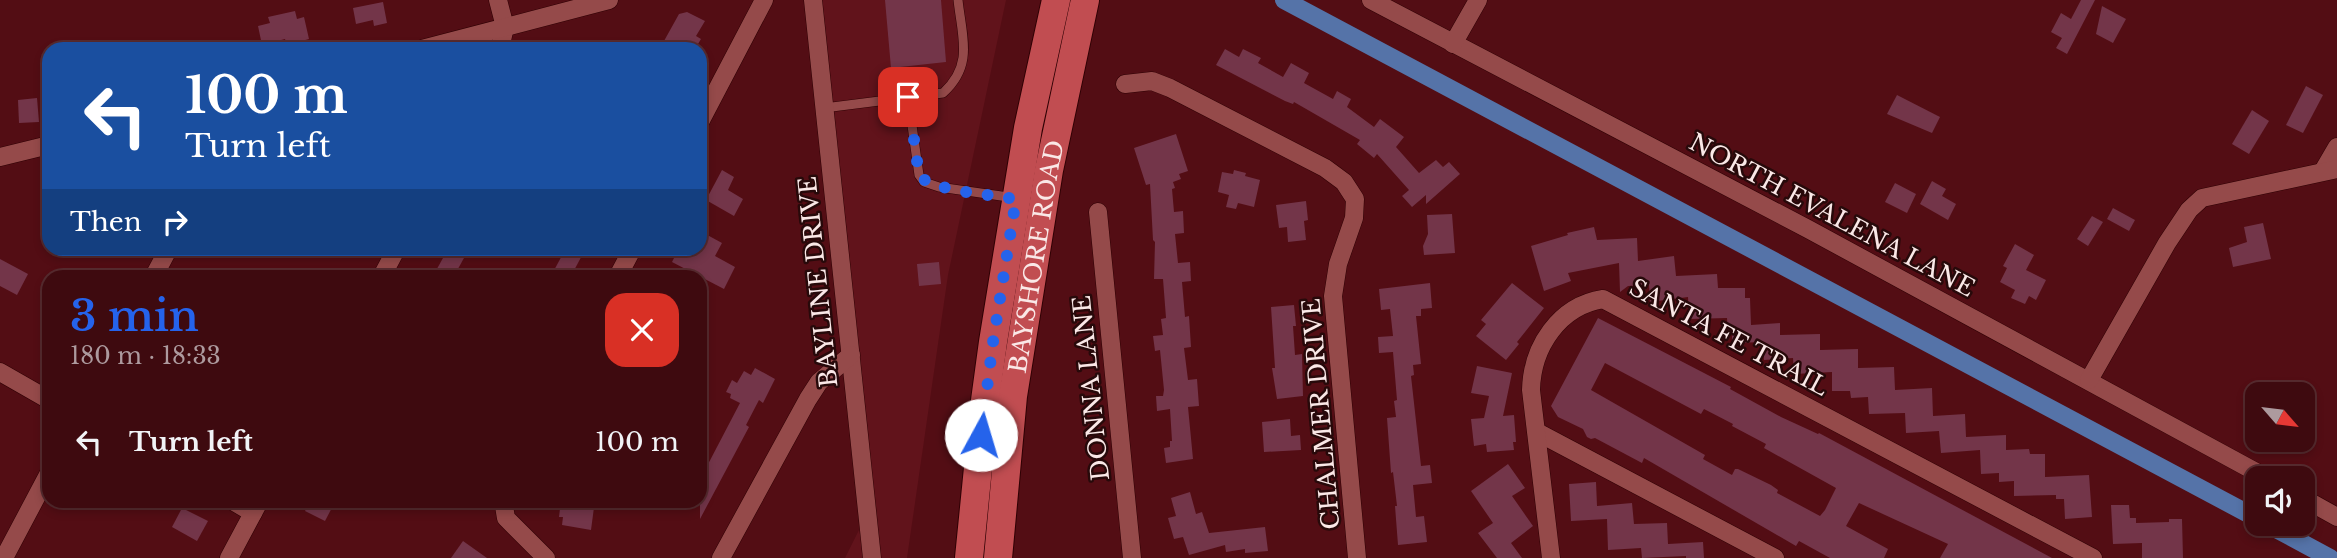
<!DOCTYPE html>
<meta charset="utf-8">
<style>
body{margin:0;font-family:"Libre Baskerville",serif;background:#49181d;color:#f1f3f6;height:100vh;display:flex;flex-direction:column;font-size:26px;white-space:nowrap}
*{box-sizing:border-box;margin:0}
p{font-size:23px;color:#ad9a9e}
.icon{flex:none;width:38px;height:38px;fill:none;stroke:currentColor;stroke-width:2;stroke-linecap:round;stroke-linejoin:round}
.map{position:relative;flex:1;overflow:hidden}
.panel{position:absolute;left:42px;top:270px;width:665px;height:238px;display:flex;flex-direction:column;background:#3e0a0f;border-radius:21px;box-shadow:0 4px 10px #0003,0 0 0 2px #572b2f}
.panel>*{flex:none}
.hud{position:absolute;left:42px;top:42px;width:665px;height:214px;border-radius:21px;box-shadow:0 4px 10px #0003,0 0 0 2px #572b2f;background:#1a4fa0;color:#fff;overflow:hidden}
.needle{width:46px;rotate:118deg}
.buttons{position:absolute;left:2245px;top:382px;display:grid;gap:14px}
.buttons a{display:grid;place-items:center;width:70px;height:70px;border-radius:14px;background:#3e0a0f;box-shadow:0 4px 10px #0003,0 0 0 2px #572b2f;font-size:35px}
.pin{position:absolute;display:grid;place-items:center;width:60px;height:60px;color:#fff;margin:-30px;border-radius:14px;box-shadow:0 4px 10px #0006}
.me{position:absolute;width:77px;margin:-38px;rotate:6deg;stroke-linejoin:round;filter:drop-shadow(0 0 5px #0008)}
.turn{display:flex;align-items:center;gap:24px;height:147px;padding:0 28px;font-size:32px}
.turn .icon{width:91px;height:91px;stroke-width:2.5}
.turn b{display:block;font-size:49px;line-height:60px}
.then{display:flex;align-items:center;height:66px;padding:0 28px;background:#0003;gap:14px;font-size:26px}
.round{display:grid;place-items:center;flex:none;width:74px;height:74px;border-radius:21px;background:#49181d}
.headline{display:flex;align-items:center;justify-content:space-between;height:119px;padding:0 28px}
h1{font-size:42px;font-weight:600;line-height:52px;color:#2563eb}
ul{padding:0;list-style:none}
li{display:flex;align-items:center;gap:21px;height:105px;padding:0 28px}
li div{flex:1}
li b{display:block;font-size:26px}
li em{font-style:normal}
.map>svg:first-child{display:block}
</style>
<div class="map">
<svg width="2337" height="558" viewBox="0 0 2337 558">
<rect width="100%" height="100%" fill="#530d14"/>
<polygon fill="#61131b" points="808,0 1006,0 948,275 907,558 845,558 860,528"/>
<g fill="none" stroke-linecap="round" stroke-linejoin="round">
<g stroke="#5573a8" stroke-width="18">
<polyline points="1284,0 2258,519"/>
<polyline points="2265,523 2330,558"/>
</g>
</g>
<g fill="#733549" fill-rule="evenodd">
<polygon points="885,0 941,0 946,62 891,68"/>
<polygon points="2081,0 2095,0 2067,54 2056,48 2062,38 2051,32 2061,13 2071,19"/>
<polygon points="383,2 387,23 374,26 373,20 356,24 353,8"/>
<polygon points="2102,6 2126,19 2113,43 2096,34"/>
<polygon points="295,11 297,19 304,17 309,39 287,45 285,39 262,45 258,26 270,23 268,17"/>
<polygon points="687,12 705,21 696,36 701,39 695,49 678,49 664,41 679,14"/>
<polygon points="1225,49 1239,57 1243,49 1261,58 1258,63 1283,77 1291,63 1309,73 1304,83 1333,99 1337,91 1351,99 1347,107 1374,127 1380,119 1404,137 1396,147 1419,173 1436,160 1443,167 1449,162 1460,174 1426,204 1426,195 1412,207 1402,196 1409,190 1377,154 1374,158 1357,144 1360,140 1294,102 1293,104 1285,101 1216,65"/>
<polygon points="2306,86 2323,95 2303,133 2286,125"/>
<polygon points="1897,95 1940,117 1932,133 1887,114"/>
<polygon points="37,98 39,122 19,123 18,100"/>
<polygon points="2252,110 2269,121 2249,154 2232,144"/>
<polygon points="1176,134 1188,171 1179,174 1181,179 1173,182 1175,188 1172,189 1174,212 1183,211 1184,233 1175,234 1178,263 1190,262 1191,281 1182,282 1185,317 1189,316 1191,347 1184,348 1188,380 1197,379 1199,406 1188,407 1193,459 1166,463 1164,448 1170,447 1170,441 1172,441 1170,409 1157,411 1156,396 1163,396 1164,390 1160,350 1155,351 1153,336 1163,335 1161,319 1166,318 1163,279 1154,279 1155,242 1153,240 1150,184 1146,185 1134,148"/>
<polygon points="722,170 734,177 728,190 743,199 734,216 706,200"/>
<polygon points="1234,170 1246,173 1245,176 1260,180 1254,207 1238,203 1236,209 1226,207 1229,195 1218,192 1222,172 1233,174"/>
<polygon points="1932,181 1946,189 1942,196 1956,204 1948,220 1920,204"/>
<polygon points="1895,183 1916,194 1907,213 1885,202"/>
<polygon points="1306,201 1308,220 1304,221 1306,240 1288,242 1287,227 1279,228 1276,205"/>
<polygon points="2113,208 2135,220 2129,231 2107,219"/>
<polygon points="1452,214 1455,253 1424,255 1423,246 1428,234 1427,215"/>
<polygon points="2092,216 2103,222 2088,246 2077,239"/>
<polygon points="2263,223 2271,259 2233,267 2229,248 2247,242 2244,227"/>
<polygon points="1594,227 1597,240 1637,238 1638,261 1674,256 1676,276 1717,274 1718,288 1745,288 1745,298 1750,298 1751,325 1780,323 1780,335 1820,334 1820,350 1858,349 1858,368 1894,367 1895,390 1932,388 1933,416 1965,414 1966,437 2006,435 2006,450 2029,449 2030,454 2045,454 2045,477 2089,475 2092,517 2065,519 2064,499 2056,499 2056,495 2014,496 2014,481 1999,482 1999,473 1981,474 1980,450 1941,453 1939,431 1906,433 1905,413 1869,414 1868,397 1851,398 1850,391 1832,391 1832,372 1794,374 1793,358 1764,360 1763,342 1732,343 1732,335 1728,335 1727,318 1689,319 1688,297 1650,302 1649,285 1628,286 1620,292 1619,263 1568,273 1571,281 1544,291 1531,246 1568,235 1567,233"/>
<polygon points="700,231 722,243 715,256 735,267 724,289 672,262 679,248 691,254 694,248 700,248"/>
<polygon points="2015,244 2034,255 2026,270 2046,280 2036,300 2029,296 2025,304 2011,298 2015,290 2000,282 2007,268 2003,266"/>
<polygon points="566,248 586,248 571,276 551,276"/>
<polygon points="448,249 464,258 454,276 433,276"/>
<polygon points="0,259 28,274 17,295 0,286"/>
<polygon points="939,262 941,284 919,286 917,264"/>
<polygon points="1430,283 1432,308 1421,309 1421,316 1416,316 1421,364 1413,365 1414,375 1411,376 1421,466 1430,465 1432,483 1413,485 1416,517 1424,516 1427,542 1398,545 1395,506 1397,506 1393,472 1391,473 1387,418 1396,417 1394,401 1397,400 1393,352 1379,353 1378,337 1393,336 1390,309 1381,310 1379,289"/>
<polygon points="1512,283 1544,308 1517,342 1519,344 1506,360 1476,336 1486,324 1481,320"/>
<polygon points="1294,305 1296,326 1293,326 1295,355 1302,354 1303,396 1277,399 1272,368 1275,368 1271,307"/>
<path d="M1598 318 1731 387 1730 389 1781 417 1818 434 1819 433 2052 558H1940L1948 544 1859 503 1846 526 1888 549 1884 558H1830L1799 541 1796 546 1644 458 1642 463 1595 438 1591 439 1587 437 1583 429 1558 417 1551 406ZM1605 363 1701 414 1704 409 1733 424 1732 426 1766 444 1764 448 1836 488 1825 510 1820 516 1777 493 1778 490 1771 485 1738 469H1735L1732 475 1703 459 1705 455 1591 390Z"/>
<polygon points="1477,366 1512,373 1503,416 1514,415 1516,442 1513,442 1514,450 1487,452 1486,444 1474,446 1471,419 1484,418 1489,396 1471,393"/>
<polygon points="755,368 775,379 763,403 759,400 746,425 749,427 700,519 700,465 706,468 740,403 730,398 731,394 726,392 732,380 737,383 744,371 751,375"/>
<polygon points="1290,419 1291,436 1300,435 1301,450 1264,452 1262,422"/>
<polygon points="1508,464 1525,488 1512,496 1533,526 1511,543 1522,558 1497,558 1478,533 1493,523 1471,491"/>
<polygon points="1596,482 1597,506 1632,503 1634,524 1667,523 1668,544 1703,542 1704,558 1686,558 1686,556 1642,558 1641,548 1608,550 1607,519 1571,521 1569,484"/>
<polygon points="1190,492 1196,514 1202,512 1209,533 1265,527 1268,551 1245,553 1245,549 1226,552 1225,545 1189,555 1183,537 1174,539 1168,518 1176,516 1171,498"/>
<polygon points="311,500 336,500 325,521 305,511"/>
<polygon points="561,500 595,500 591,530 562,525 563,517 559,517"/>
<polygon points="2111,505 2129,505 2130,518 2136,518 2136,523 2169,522 2169,519 2182,519 2183,558 2142,558 2142,543 2113,544"/>
<polygon points="182,508 208,521 197,541 172,527"/>
<polygon points="463,541 487,558 451,558"/>
</g>
<g fill="none" stroke-linecap="round" stroke-linejoin="round">
<defs>
<g id="service">
<polyline points="908,97 919,175 924,182 939,187 1015,198"/>
<path d="M824 108 943 93C974 65 962 37 958 0"/>
</g>
<g id="minor">
<polyline points="498,0 505,27 500,49"/>
<polyline points="813,0 872,558"/>
<polyline points="1371,0 1808,229 2267,478"/>
<polyline points="1453,44 1478,0"/>
<polyline points="422,49 609,0"/>
<polyline points="1125,84 1152,81 1170,88 1325,168 1344,182 1355,199 1354,218 1338,264 1333,296 1357,558"/>
<polyline points="700,122 764,0"/>
<polyline points="0,157 49,145"/>
<polyline points="2323,171 2337,147"/>
<polyline points="1098,212 1132,558"/>
<polyline points="154,276 169,248"/>
<polyline points="382,276 397,248"/>
<polyline points="618,276 633,248"/>
<polyline points="0,372 49,400"/>
<polyline points="2089,380 2167,243 2189,210 2202,198 2337,169"/>
<polyline points="1537,432 1775,558"/>
<polyline points="2303,498 2337,517"/>
<polyline points="231,500 253,513"/>
<polyline points="503,500 506,518 546,558"/>
<polyline points="4,558 49,473"/>
<polyline points="229,558 260,500"/>
<polyline points="721,558 808,399 819,382 851,355"/>
<path d="M1551 558 1531 390C1532 347 1559 306 1603 299L2093 558"/>
</g>
<g id="primary">
<polyline points="969,558 984,408 993,342 1028,128 1056,0"/>
<path id="s1" d="M998 558 1013 396 1049 170 1085 0"/>
</g>
</defs>
<use href="#service" stroke="#2f0004" stroke-width="10"/>
<use href="#minor" stroke="#2f0004" stroke-width="19"/>
<use href="#primary" stroke="#2f0004" stroke-width="30"/>
<use href="#service" stroke="#954a4a" stroke-width="9"/>
<use href="#minor" stroke="#954a4a" stroke-width="18"/>
<use href="#primary" stroke="#c14d51" stroke-width="28"/>
</g>
<g fill="none" stroke-linecap="round" stroke-linejoin="round">
<path stroke="#2563eb" stroke-width="12" stroke-dasharray="0 21.6" d="M908 97 919 175C931 191 994 195 1016 199L993 342 981 435"/>
</g>
<g text-anchor="middle" dominant-baseline="central" stroke-width="5" stroke-linejoin="round" paint-order="stroke">
<g font-size="24" fill="#fae8e7" stroke="#27090a">
<text transform="translate(1832 215) rotate(28)">NORTH EVALENA LANE</text>
<text stroke="none"><textPath href="#s1" startOffset="304">BAYSHORE ROAD</textPath></text>
<text transform="translate(818 282) rotate(-96)">BAYLINE DRIVE</text>
<text transform="translate(1729 337) rotate(28)">SANTA FE TRAIL</text>
<text transform="translate(1091 388) rotate(-96)">DONNA LANE</text>
<text transform="translate(1321 414) rotate(-95)">CHALMER DRIVE</text>
</g>
</g>
</svg>
<div class="buttons">
<a><svg class="needle" viewBox="-14 -14 28 28"><path d="M0-13l5 13h-10z" fill="#e53935"/><path d="M0 13l5-13h-10z" fill="#ad9a9e"/></svg></a>
<a><svg class="icon" aria-label="sound" viewBox="0 0 24 24"><path d="M4 9h4l5-4v14l-5-4H4zM17 9q2 3 0 6"/></svg></a>
</div>
<div class="pin" style="left:908px;top:97px;background:#d93025"><svg class="icon" aria-label="arrive" viewBox="0 0 24 24"><path d="M6 21V4h12l-3 4 3 4H6"/></svg></div>
<svg class="me" style="left:981px;top:435px" viewBox="-20 -20 40 40"><circle r="19" fill="#fff"/><path d="M0-13L10 11 0 6-10 11z" fill="#2563eb"/></svg>
<div class="hud">
<div class="turn"><svg class="icon" aria-label="left" viewBox="0 0 24 24"><path d="M17 20v-9H6M10 6l-5 5 5 5"/></svg><div><b>100 m</b>Turn left</div></div>
<div class="then">Then<svg class="icon" aria-label="right" viewBox="0 0 24 24"><path d="M7 20v-9h11M14 6l5 5-5 5"/></svg></div>
</div>
<section class="panel">
<div class="headline"><div><h1>3 min</h1><p>180 m · 18:33</p></div><a class="round" style="background:#d93025;color:#fff"><svg class="icon" aria-label="close" viewBox="0 0 24 24"><path d="M6 6l12 12M18 6L6 18"/></svg></a></div>
<ul>
<li><svg class="icon" aria-label="left" viewBox="0 0 24 24"><path d="M17 20v-9H6M10 6l-5 5 5 5"/></svg><div><b>Turn left</b></div><em>100 m</em></li>
</ul>
</section>
</div>
